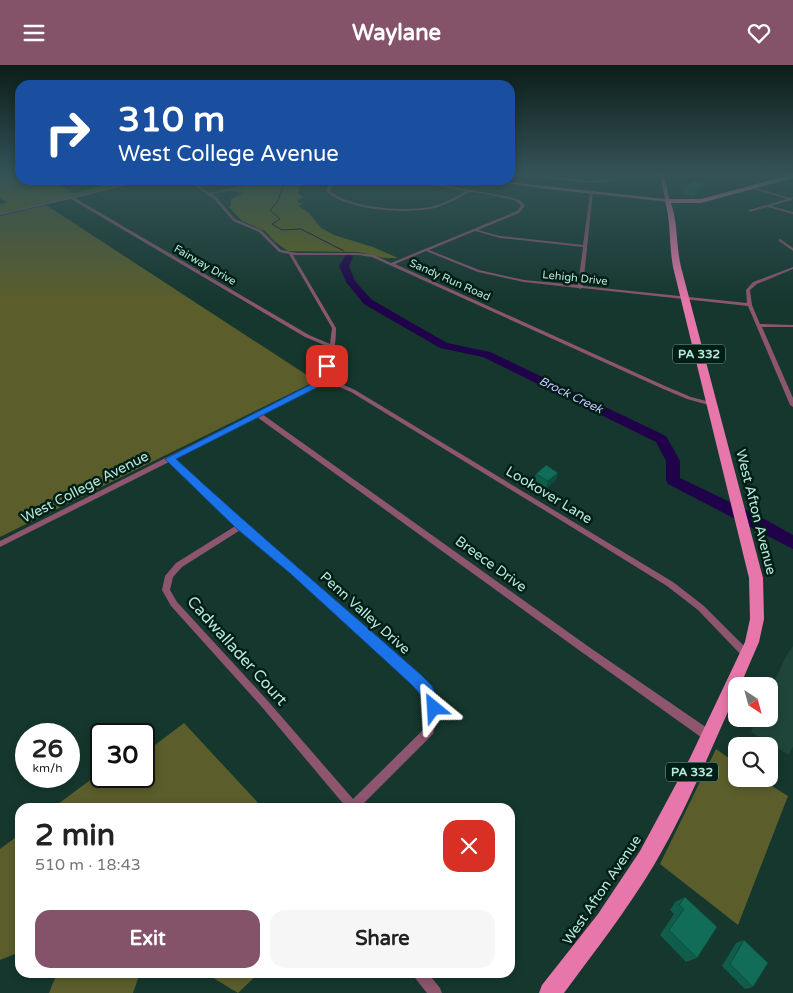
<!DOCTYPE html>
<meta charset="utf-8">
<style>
body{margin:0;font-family:"Varela Round",sans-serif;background:#f6f6f6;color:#222;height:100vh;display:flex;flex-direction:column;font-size:19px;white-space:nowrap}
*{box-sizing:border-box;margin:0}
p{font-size:16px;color:#767676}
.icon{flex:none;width:28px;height:28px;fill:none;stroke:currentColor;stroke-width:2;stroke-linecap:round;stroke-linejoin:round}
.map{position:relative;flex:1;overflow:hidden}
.details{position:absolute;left:15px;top:738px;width:500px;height:175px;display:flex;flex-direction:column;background:#fff;border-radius:15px;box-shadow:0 2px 8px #0003}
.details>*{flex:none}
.banner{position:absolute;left:15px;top:15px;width:500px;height:105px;border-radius:15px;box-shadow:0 2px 8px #0003;background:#1a4fa0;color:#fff;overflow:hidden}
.needle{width:32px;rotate:144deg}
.controls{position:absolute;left:728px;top:612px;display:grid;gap:10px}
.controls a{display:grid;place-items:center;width:50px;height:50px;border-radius:10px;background:#fff;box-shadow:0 2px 8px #0003;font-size:25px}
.speed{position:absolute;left:15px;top:658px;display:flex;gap:10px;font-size:25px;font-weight:700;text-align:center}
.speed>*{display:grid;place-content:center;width:65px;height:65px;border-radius:50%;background:#fff;box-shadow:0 2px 8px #0003;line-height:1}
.speed small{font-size:12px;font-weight:400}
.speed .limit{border:2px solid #111;border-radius:8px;background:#fff;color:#111}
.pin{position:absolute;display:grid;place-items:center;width:42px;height:42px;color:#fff;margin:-21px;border-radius:10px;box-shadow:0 2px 8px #0006}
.me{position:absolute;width:55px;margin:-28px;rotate:333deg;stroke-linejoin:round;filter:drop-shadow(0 0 4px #0008)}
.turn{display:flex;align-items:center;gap:18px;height:105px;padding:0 20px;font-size:22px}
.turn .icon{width:65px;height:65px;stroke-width:2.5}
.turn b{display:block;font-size:35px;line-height:42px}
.round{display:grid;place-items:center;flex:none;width:52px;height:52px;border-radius:15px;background:#f6f6f6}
.head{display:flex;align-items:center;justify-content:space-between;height:85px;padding:0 20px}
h1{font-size:30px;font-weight:800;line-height:38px}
.primary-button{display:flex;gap:10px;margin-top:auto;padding:10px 20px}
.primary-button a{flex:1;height:58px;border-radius:15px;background:#84536a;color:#fff;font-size:20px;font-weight:800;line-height:58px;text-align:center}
.primary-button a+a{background:#f6f6f6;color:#222}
header{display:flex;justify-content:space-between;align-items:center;height:65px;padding:0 20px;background:#84536a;color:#fff;font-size:22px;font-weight:800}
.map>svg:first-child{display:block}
</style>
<header><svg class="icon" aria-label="menu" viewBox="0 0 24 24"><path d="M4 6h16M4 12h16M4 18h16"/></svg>Waylane<svg class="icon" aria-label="heart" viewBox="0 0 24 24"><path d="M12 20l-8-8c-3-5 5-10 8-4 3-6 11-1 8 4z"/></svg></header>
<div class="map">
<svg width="793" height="928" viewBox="0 0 793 928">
<rect width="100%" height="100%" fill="#15372e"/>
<polygon fill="#1f453a" points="793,581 793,681 789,690 751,667 757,654 769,654 769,629 786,591"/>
<g fill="#5b5e2b">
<polygon points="46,140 316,316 0,472 0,151"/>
<polygon points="184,658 262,742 54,742 101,707 101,711 144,711 144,681 147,686"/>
<polygon points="716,684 736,698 736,714 761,714 788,731 738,860 660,799"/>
<polygon points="20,769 20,887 0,895 0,784"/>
<polygon points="57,908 140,908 133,928 49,928"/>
<polygon points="205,908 259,908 238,928"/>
</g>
<g fill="#62661c">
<polygon points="0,109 20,109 20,115 56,115 61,118 58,120 74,128 108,119 100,115 111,115 117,121 0,148 0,139 7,138 0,133"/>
<polygon points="241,115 310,115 299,122 299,129 303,132 297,136 302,139 298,141 309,148 321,163 334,170 373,182 398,193 384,193 358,187 288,186 275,177 265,166 242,156 229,142 231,140 231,134 243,128 230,126 257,119"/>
</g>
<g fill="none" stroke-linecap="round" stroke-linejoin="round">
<polyline stroke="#1f024a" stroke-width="1" points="287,115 284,117 278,136 270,145 280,154 272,159 282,165 301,164 344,186"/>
<polygon fill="#1f024a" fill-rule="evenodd" points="349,189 353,192 349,201 355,216 372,235 447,278 490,287 666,371 680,396 680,413 757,450 793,470 793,484 668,419 666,415 666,396 656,377 483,292 440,283 364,239 346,217 339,201 346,190"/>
<g fill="#8d556e" fill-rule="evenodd">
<path d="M528 109 590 116 611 114 619 111 620 109H623L621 113C600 121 577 117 555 114 546 113 537 112 528 109Z"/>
<path d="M143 115H149L75 133 309 270 330 279 332 263 289 189 279 187 259 167 233 156 215 135 188 115H192L209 128 255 118V120L212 129 217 133 235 154 261 165 281 185 297 188H358L374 190 391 198 517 146 521 141C519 138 519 138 516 136 510 134 475 126 470 127 467 127 463 131 460 132 453 136 446 139 438 142 412 150 346 146 326 126 329 117 336 115 345 115 338 118 332 118 330 126 349 143 406 147 430 142 443 139 455 133 466 126L407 115H414L505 131 520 135 525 141 519 148 478 165 500 171 583 180 590 128 593 127 583 221 747 238 746 225 753 217 793 202V204L757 219 750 225 752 240 760 259 793 260V262H762L793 333V342L790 340 748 241 582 223 580 224 578 223 524 217 478 207 426 186 395 199 665 321 691 332 714 338V340L712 341 687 334 661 323 372 192 358 190H293L336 263C336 280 333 299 324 314L339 318 355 325 673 517 704 541 750 587 752 590 750 593 747 594 744 593 698 545 667 521 562 456 351 327 335 320 322 317 317 321 262 349 589 582 713 667 714 671 713 675 709 676 705 675 583 588 257 352 174 394 295 503 419 612 429 623 437 638 438 651 433 669 360 742H346L261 641 171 541 163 527 162 525 165 511 176 498 237 460 169 397 0 482V476L313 319C323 309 327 296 329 282L305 272 71 134 0 150V148ZM475 166 500 173 583 182 578 220 524 215 479 205 429 185ZM242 464 413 618C425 631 432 645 425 663L353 734 267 635 177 537 170 525 173 512 182 502Z"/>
<polygon points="750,121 790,133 793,132 792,135 771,141 793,147 793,149 768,142 749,147 749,145 787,134 750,123"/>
<polygon points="780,174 793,183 793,186 779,176 778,175"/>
<polygon points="413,908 428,908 440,923 442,928 427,928 415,913"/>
</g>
<polygon fill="#c06890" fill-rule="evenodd" points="660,109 664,109 670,137 538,123 489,115 665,134"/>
<path fill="#e776ab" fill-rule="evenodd" d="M793 109V113L701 138H671C678 158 676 181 681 202L763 513 764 554 759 577 740 621H736V629C710 686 686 746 654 800 627 845 595 886 564 928H539L542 920 598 849 640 786 689 695 745 577 750 554 749 513 673 202C669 180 671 157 665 136L668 134H701Z"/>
</g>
<g fill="#0f5e4c">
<polygon points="704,118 701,126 694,132 682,129 685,121"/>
<polygon points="536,409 556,415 546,424 534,416"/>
<polygon points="685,832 697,893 686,897 660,870 674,849 670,845 675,837"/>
<polygon points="744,875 753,922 745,924 722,901 736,878"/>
</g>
<g fill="#0d4c3e">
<polygon points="704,118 701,126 694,132 697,124"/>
<polygon points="558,408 556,415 546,424 548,416"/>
</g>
<g fill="#126d58" stroke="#0d4c3e">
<polygon points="693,116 704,118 697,124 685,121"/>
<polygon points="546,400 558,408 548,416 536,409"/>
<polygon points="685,832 717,862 697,893 669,865 684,844 679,840"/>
<polygon points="744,875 768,898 753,922 730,899"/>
</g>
<linearGradient id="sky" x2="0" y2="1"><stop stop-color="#0c1e19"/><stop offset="0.46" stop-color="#355357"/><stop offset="1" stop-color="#355357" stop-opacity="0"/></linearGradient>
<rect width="793" height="238" fill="url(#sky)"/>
<path fill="#1a73e8" stroke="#114b97" d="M324 299 331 301 326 315 318 322 176 394C256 468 340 538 421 610L432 621 441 643 439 648 434 650 429 648 421 630 411 619 291 509 237 464 165 394 312 319 318 314Z"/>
<g text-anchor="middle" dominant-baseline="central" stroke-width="5" stroke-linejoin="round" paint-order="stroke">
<g font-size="11" fill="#b9e9d9" stroke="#001e16">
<text transform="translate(205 200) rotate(30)">Fairway Drive</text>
<text transform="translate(575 213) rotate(6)">Lehigh Drive</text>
<text transform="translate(450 215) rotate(24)">Sandy Run Road</text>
</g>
<g fill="#001e16" stroke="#82ac9e" stroke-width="1">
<rect x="673" y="279.5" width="52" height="19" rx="4"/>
<rect x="666" y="697.5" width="52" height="19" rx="4"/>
</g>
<g font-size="12" font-weight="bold" fill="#b9e9d9">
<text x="699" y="289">PA 332</text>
<text x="692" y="707">PA 332</text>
</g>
<g font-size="12" font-style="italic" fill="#cabffe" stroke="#001e16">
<text transform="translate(571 330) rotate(26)">Brock Creek</text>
</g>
<g font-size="14" fill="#b9e9d9" stroke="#001e16">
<text transform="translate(85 422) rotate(-27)">West College Avenue</text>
<text transform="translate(549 430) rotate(31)">Lookover Lane</text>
<text transform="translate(756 447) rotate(76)">West Afton Avenue</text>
<text transform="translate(491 499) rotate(36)">Breece Drive</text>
<text transform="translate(365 548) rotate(42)">Penn Valley Drive</text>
<text transform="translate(602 825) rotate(-56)">West Afton Avenue</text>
</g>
<g font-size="16" fill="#b9e9d9" stroke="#001e16">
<text transform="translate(237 586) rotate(48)">Cadwallader Court</text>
</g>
</g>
</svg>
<div class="controls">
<a><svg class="needle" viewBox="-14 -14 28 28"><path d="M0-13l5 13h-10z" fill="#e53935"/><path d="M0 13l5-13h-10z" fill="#767676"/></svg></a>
<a><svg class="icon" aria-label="search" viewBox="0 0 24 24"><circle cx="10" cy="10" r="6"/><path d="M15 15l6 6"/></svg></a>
</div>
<div class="speed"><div>26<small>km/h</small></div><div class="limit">30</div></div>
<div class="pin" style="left:327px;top:301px;background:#d93025"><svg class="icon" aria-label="arrive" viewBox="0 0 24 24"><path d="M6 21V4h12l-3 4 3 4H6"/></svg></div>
<svg class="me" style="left:434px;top:643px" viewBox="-20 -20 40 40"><path d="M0-17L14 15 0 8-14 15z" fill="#1a73e8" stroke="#fff" stroke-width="4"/></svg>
<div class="banner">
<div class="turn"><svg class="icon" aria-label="right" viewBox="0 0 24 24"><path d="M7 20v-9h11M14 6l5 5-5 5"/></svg><div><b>310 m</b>West College Avenue</div></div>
</div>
<section class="details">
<div class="head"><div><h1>2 min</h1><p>510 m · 18:43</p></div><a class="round" style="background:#d93025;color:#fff"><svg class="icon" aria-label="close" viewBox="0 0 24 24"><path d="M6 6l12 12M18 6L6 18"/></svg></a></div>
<div class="primary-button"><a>Exit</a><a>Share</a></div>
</section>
</div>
